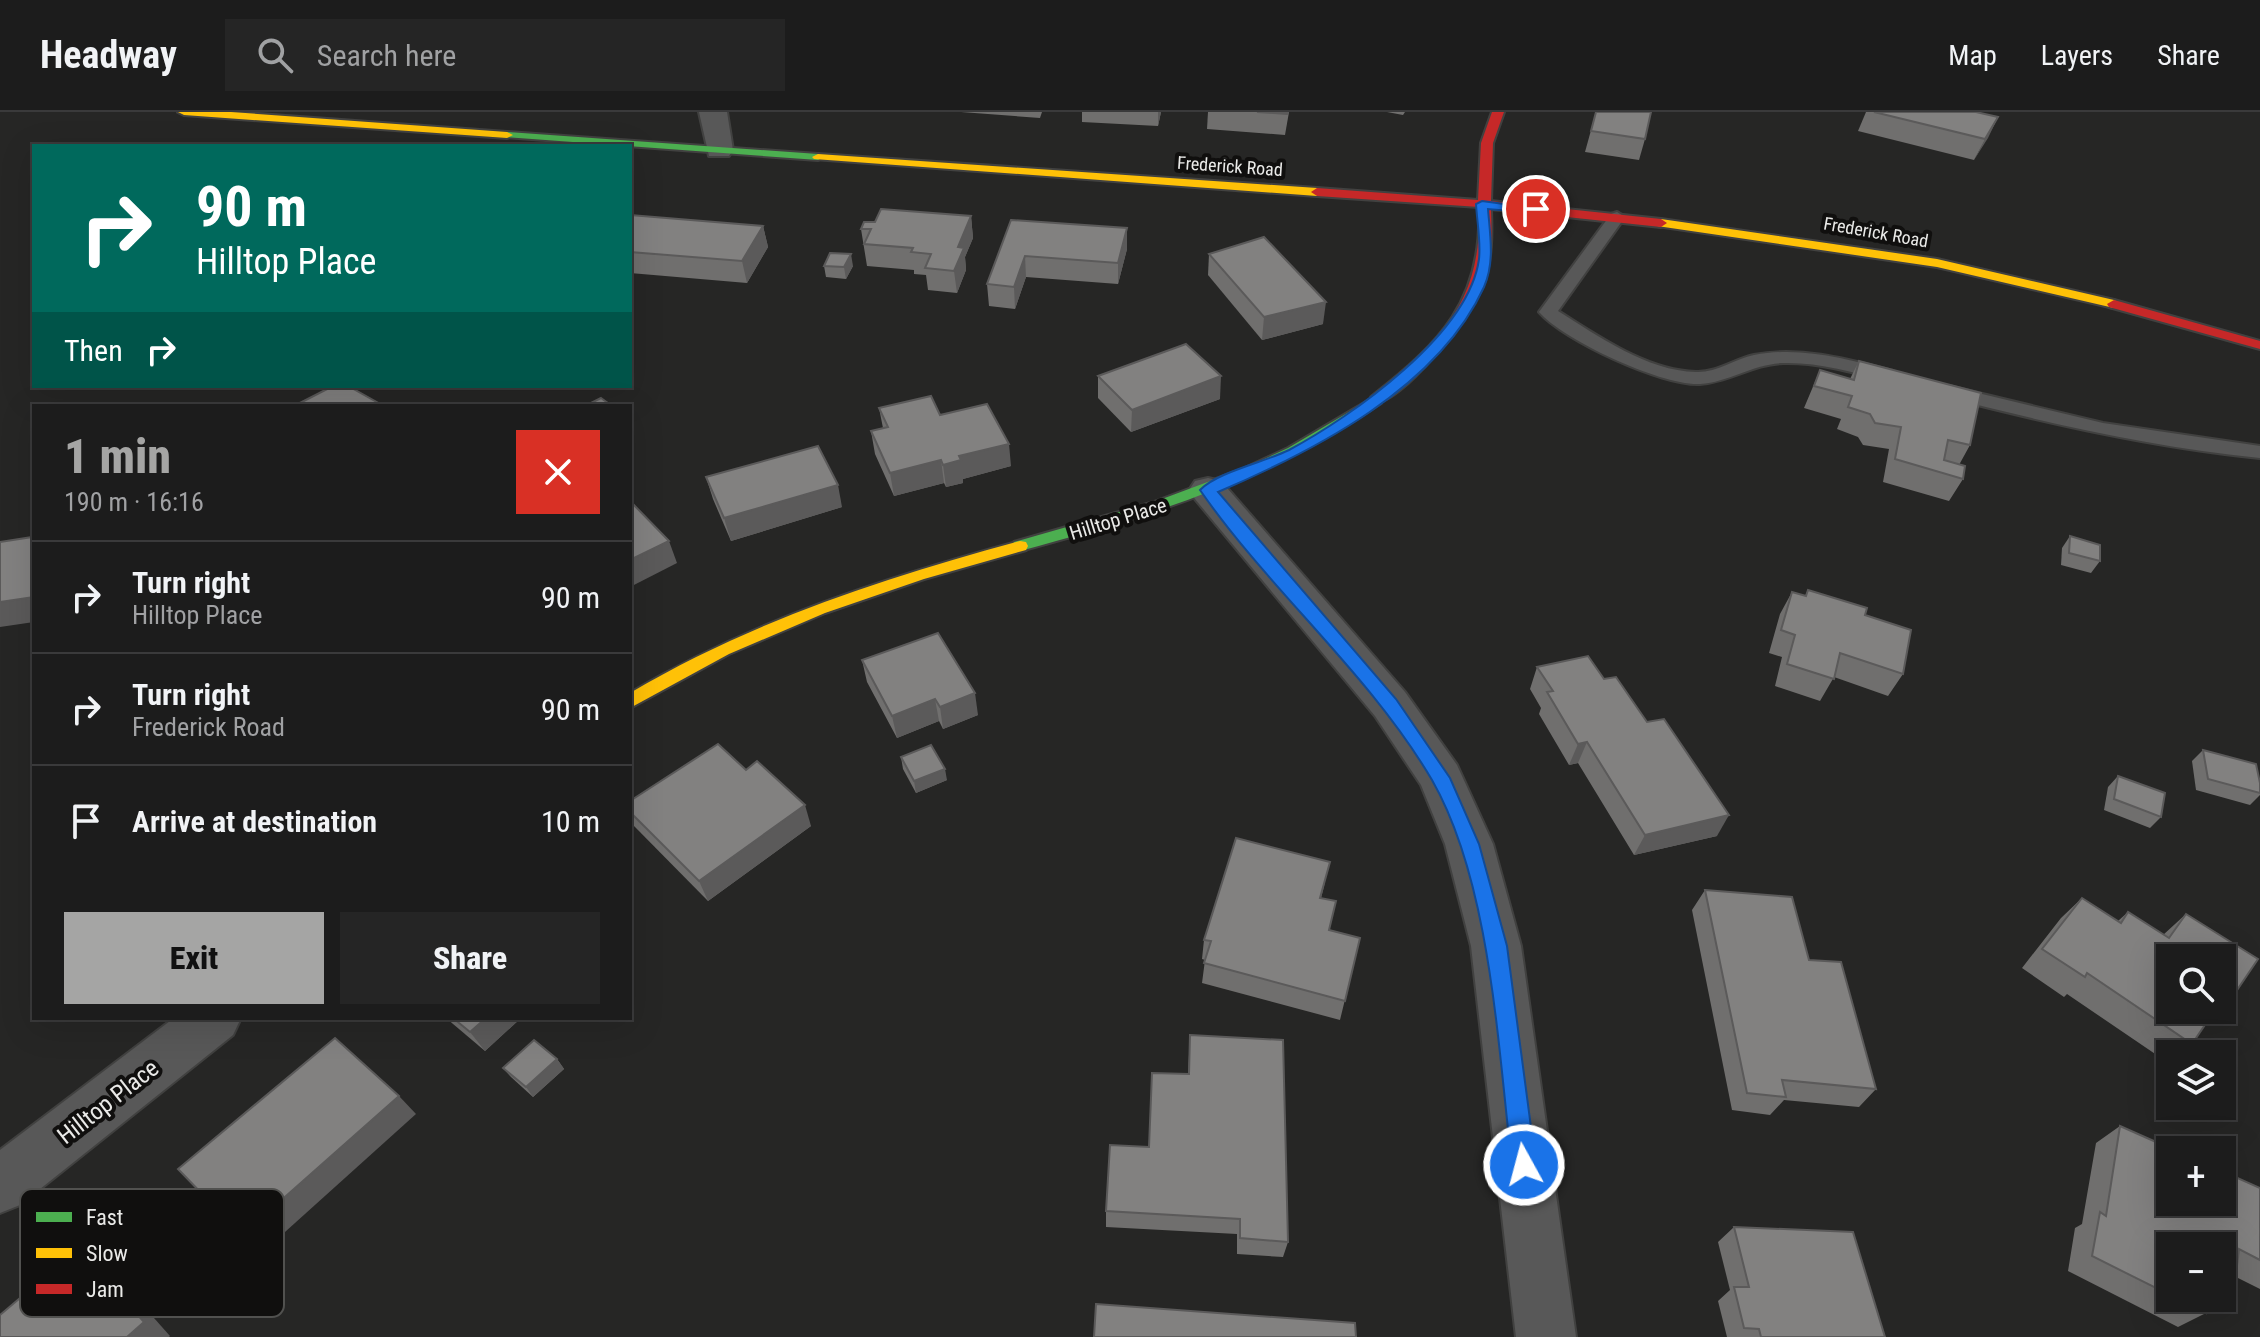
<!DOCTYPE html>
<meta charset="utf-8">
<style>
body{margin:0;font-family:"Roboto Condensed",sans-serif;background:#252525;color:#f1f3f6;height:100vh;display:flex;flex-direction:column;font-size:30px;white-space:nowrap}
*{box-sizing:border-box;margin:0}
p{font-size:26px;color:#a0a1a3}
.icon{flex:none;width:44px;height:44px;fill:none;stroke:currentColor;stroke-width:2;stroke-linecap:round;stroke-linejoin:round}
.map{position:relative;flex:1;overflow:hidden}
.panel{position:absolute;left:32px;top:292px;width:600px;height:616px;display:flex;flex-direction:column;background:#1c1c1c;border-radius:0px;box-shadow:0 8px 32px #0002,0 0 0 2px #3a3a3b}
.panel>*{flex:none}
.banner{position:absolute;left:32px;top:32px;width:600px;height:244px;border-radius:0px;box-shadow:0 8px 32px #0002,0 0 0 2px #3a3a3b;background:#00695c;color:#fff;overflow:hidden}
.buttons{position:absolute;left:2156px;top:832px;display:grid;gap:16px}
.buttons a{display:grid;place-items:center;width:80px;height:80px;border-radius:0px;background:#1c1c1c;box-shadow:0 8px 32px #0002,0 0 0 2px #3a3a3b;font-size:40px}
.pin{position:absolute;display:grid;place-items:center;width:68px;height:68px;color:#fff;margin:-34px;border:4px solid #fff;border-radius:50%;box-shadow:0 2px 8px #0007}
.me{position:absolute;width:88px;margin:-44px;rotate:353deg;stroke-linejoin:round;filter:drop-shadow(0 0 6px #0008)}
.turn{display:flex;align-items:center;gap:28px;height:168px;padding:0 32px;font-size:36px}
.turn .icon{width:104px;height:104px;stroke-width:2.5}
.turn b{display:block;font-size:56px;line-height:68px}
.then{display:flex;align-items:center;height:76px;padding:0 32px;background:#0003;gap:16px;font-size:30px}
.round{display:grid;place-items:center;flex:none;width:84px;height:84px;border-radius:0px;background:#252525}
.head{display:flex;align-items:center;justify-content:space-between;height:136px;padding:0 32px}
h1{font-size:48px;font-weight:800;line-height:60px;color:#a5a5a4}
.action{display:flex;gap:16px;margin-top:auto;padding:16px 32px}
.action a{flex:1;height:92px;border-radius:0px;background:#a5a5a4;color:#111;font-size:32px;font-weight:800;line-height:92px;text-align:center}
.action a+a{background:#252525;color:#f1f3f6}
ul{padding:0;list-style:none}
li{display:flex;align-items:center;gap:24px;height:112px;padding:0 32px;border-top:2px solid #3a3a3b}
li div{flex:1}
li b{display:block;font-size:30px}
li em{font-style:normal}
header{display:flex;align-items:center;gap:48px;box-sizing:border-box;height:112px;padding:0 40px;background:#1c1c1c;border-bottom:2px solid #3a3a3b}
header strong{font-size:38px}
nav{display:flex;gap:44px;margin-inline-start:auto;font-size:28px}
.search{width:560px;height:72px;background:#252525;display:flex;align-items:center;gap:20px;box-sizing:border-box;padding:0 28px;border-radius:0px;color:#a0a1a3;font-size:30px}
.map>svg:first-child{display:block}
</style>
<header>
<strong>Headway</strong>
<div class="search"><svg class="icon" aria-label="search" viewBox="0 0 24 24"><circle cx="10" cy="10" r="6"/><path d="M15 15l6 6"/></svg>Search here</div>
<nav><a>Map</a><a>Layers</a><a>Share</a></nav>
</header>
<div class="map">
<svg width="2260" height="1225" viewBox="0 0 2260 1225">
<rect width="100%" height="100%" fill="#262625"/>
<g fill="none" stroke-linecap="round" stroke-linejoin="round">
<defs>
<g id="lane">
<path d="M1617 100 1625 105 1558 199C1598 224 1647 259 1696 260 1716 261 1735 247 1754 243 1801 234 1847 247 1893 259L1895 263 1886 269C1852 260 1818 250 1783 251 1753 252 1729 270 1700 272 1662 274 1563 228 1539 200L1611 102Z"/>
<path d="M1949 274 2103 311 2260 334V346C2152 335 2047 311 1942 284L1940 280Z"/>
</g>
<g id="street">
<polygon points="699,0 727,0 733,38 729,44 709,44"/>
<polygon points="1208,366 1221,369 1405,580 1457,653 1493,732 1521,834 1576,1225 1516,1225 1471,834 1445,732 1421,673 1375,604 1195,387 1189,378 1195,369"/>
<polygon points="174,906 241,906 233,923 20,1093 0,1101 0,1038"/>
</g>
<g id="fast">
<polygon points="507,20 818,42 824,45 818,48 503,25 503,21"/>
<path d="M1376 284 1381 285V291C1268 368 1150 404 1020 439L1012 434 1014 430 1154 390 1245 356 1288 336Z"/>
</g>
<g id="slow">
<polygon points="178,0 231,0 507,20 513,23 507,26 184,3"/>
<polygon points="818,42 1317,76 1323,80 1317,84 814,47 812,45"/>
<polygon points="1661,107 1937,147 2114,188 2121,192 2114,196 1937,155 1657,114 1655,111"/>
<path d="M1020 429 1026 430 1028 434 1026 438 924 467 825 501 729 542 630 596V581C752 509 884 466 1020 429Z"/>
</g>
<g id="jam">
<path d="M1492 0H1504L1493 31 1491 89 1661 107 1667 111 1661 115 1491 97C1492 122 1492 147 1484 171 1474 199 1400 296 1371 291V285C1440 231 1483 189 1479 95L1317 84 1311 80 1317 76 1478 88 1481 31Z"/>
<polygon points="2114,188 2260,229 2260,237 2109,195 2107,192"/>
</g>
</defs>
<use href="#lane" stroke="#414140" stroke-width="4"/>
<use href="#street" stroke="#414140" stroke-width="4"/>
<use href="#fast" stroke="#414140" stroke-width="4"/>
<use href="#slow" stroke="#414140" stroke-width="4"/>
<use href="#jam" stroke="#414140" stroke-width="4"/>
<use href="#lane" fill="#585858" fill-rule="evenodd"/>
<use href="#street" fill="#585858" fill-rule="evenodd"/>
<use href="#fast" fill="#4caf50" fill-rule="evenodd"/>
<use href="#slow" fill="#ffc107" fill-rule="evenodd"/>
<use href="#jam" fill="#c62828" fill-rule="evenodd"/>
</g>
<g fill="#706f6e" fill-rule="evenodd">
<polygon points="961,0 1042,0 1040,6"/>
<polygon points="1082,0 1161,0 1158,14 1082,10"/>
<polygon points="1208,0 1289,0 1285,23 1207,17"/>
<polygon points="1387,0 1405,0 1403,3"/>
<polygon points="1596,0 1645,27 1639,48 1585,40"/>
<polygon points="1866,0 1976,0 1998,5 1974,48 1858,19"/>
<polygon points="630,103 763,114 768,135 747,171 630,161"/>
<polygon points="971,104 973,126 965,145 966,158 957,181 928,178 926,163 914,162 914,158 867,154 861,117 875,110"/>
<polygon points="1011,108 1127,137 1118,172 1026,165 1015,197 989,194 987,172"/>
<polygon points="1209,142 1323,212 1262,228 1208,163"/>
<polygon points="824,154 853,154 846,167 826,165"/>
<polygon points="1859,249 1970,333 1959,353 1963,367 1949,389 1883,370 1889,337 1863,333 1858,325 1837,317 1841,307 1804,296 1820,258 1850,267"/>
<polygon points="1098,264 1220,287 1131,320 1098,286"/>
<polygon points="879,296 940,303 1011,354 963,367 963,371 946,375 944,371 894,384 875,342 871,319 883,316"/>
<polygon points="706,365 842,395 731,429 713,387"/>
<polygon points="2070,424 2100,449 2091,461 2061,453 2062,436"/>
<polygon points="1808,478 1865,503 1903,562 1888,584 1834,565 1820,589 1775,574 1782,545 1769,541 1780,502 1792,480 1805,484"/>
<polygon points="862,548 978,603 943,617 939,609 897,626 867,570"/>
<polygon points="1537,555 1604,567 1717,724 1634,743 1578,651 1569,653 1539,602 1541,596 1530,577"/>
<polygon points="2203,638 2260,671 2260,683 2250,693 2196,678 2192,649"/>
<polygon points="901,645 947,668 916,681 903,657"/>
<polygon points="746,658 811,714 708,789 634,714 630,706 630,689"/>
<polygon points="2118,664 2161,705 2150,716 2104,698 2108,675"/>
<polygon points="1325,770 1321,786 1330,818 1360,826 1340,908 1202,871 1205,848 1202,847 1204,828"/>
<polygon points="1705,778 1809,848 1876,977 1859,995 1784,988 1770,1003 1732,998 1692,798"/>
<path d="M2082 786 2118 809 2128 800 2163 823 2186 802 2258 847 2225 896 2207 910 2192 932 2178 942H2170V948L2167 950 2067 882 2064 885 2022 856 2061 806ZM2170 846H2222V898H2170Z"/>
<polygon points="446,906 521,906 485,939"/>
<polygon points="1190,923 1288,1130 1283,1145 1237,1142 1237,1122 1106,1115 1106,1099 1149,1035 1188,962"/>
<polygon points="557,947 564,957 533,985 511,965 503,956"/>
<polygon points="2120,1014 2260,1076 2260,1177 2236,1165 2235,1171 2222,1178 2222,1134 2170,1134 2170,1186 2208,1186 2206,1201 2178,1215 2068,1159 2075,1116 2082,1112 2096,1031"/>
<polygon points="1734,1115 1885,1225 1727,1225 1718,1189 1730,1178 1718,1130"/>
</g>
<g fill="#5b5a5a">
<polygon points="1158,0 1161,0 1158,14"/>
<polygon points="1998,5 1988,26 1974,48 1985,27"/>
<polygon points="971,104 973,126 965,145 966,158 957,181 954,159 958,135"/>
<polygon points="763,114 768,135 747,171 742,149"/>
<polygon points="1127,116 1127,137 1118,172 1118,151"/>
<polygon points="851,142 853,154 846,167 844,155"/>
<polygon points="1025,144 1026,165 1015,197 1014,175"/>
<polygon points="1326,190 1323,212 1262,228 1264,205"/>
<polygon points="1221,264 1220,287 1131,320 1132,298"/>
<polygon points="1009,332 1011,354 963,367 963,371 946,375 943,353 959,344"/>
<polygon points="941,348 944,371 894,384 890,361"/>
<polygon points="838,373 842,395 731,429 724,406"/>
<polygon points="669,429 677,451 630,475 630,448"/>
<polygon points="34,485 34,510 0,515 0,490"/>
<polygon points="975,581 978,603 943,617 940,595"/>
<polygon points="935,587 939,609 897,626 892,604"/>
<polygon points="1587,630 1578,651 1569,653 1578,632"/>
<polygon points="945,657 947,668 916,681 914,669"/>
<polygon points="805,693 811,714 708,789 699,769"/>
<polygon points="1729,703 1717,724 1634,743 1645,723"/>
<polygon points="486,906 521,906 485,939 470,920"/>
<polygon points="557,947 564,957 533,985 526,975"/>
<polygon points="399,984 416,1002 265,1138 242,1123"/>
<polygon points="79,1136 106,1152 170,1224 169,1225 127,1225"/>
</g>
<g fill="#828180" stroke="#5b5a5a" stroke-width="2">
<polygon points="1257,0 1288,0 1287,2"/>
<polygon points="1596,0 1651,0 1645,27 1591,19"/>
<polygon points="1874,0 1976,0 1998,5 1985,27"/>
<polygon points="881,97 971,104 958,135 964,136 954,159 925,156 931,142 911,140 913,136 864,132 871,117 861,117 864,110 875,110"/>
<polygon points="630,103 763,114 742,149 630,140"/>
<polygon points="1011,108 1127,116 1118,151 1025,144 1014,175 987,172"/>
<polygon points="1264,125 1326,190 1264,205 1209,142"/>
<polygon points="830,141 851,142 844,155 824,154"/>
<polygon points="1186,232 1221,264 1132,298 1098,264"/>
<polygon points="1859,249 1981,281 1970,333 1948,328 1944,348 1965,354 1963,367 1895,347 1901,315 1875,311 1870,302 1848,295 1852,284 1814,274 1820,258 1854,268"/>
<polygon points="333,274 348,274 382,293 294,294"/>
<polygon points="931,284 940,303 987,292 1009,332 959,344 961,348 943,353 941,348 890,361 871,319 888,315 879,296"/>
<polygon points="601,286 612,294 585,294"/>
<polygon points="282,291 289,294 276,294"/>
<polygon points="818,334 838,373 724,406 706,365"/>
<polygon points="631,390 669,429 630,448 630,391"/>
<polygon points="34,422 34,485 0,490 0,430 32,425"/>
<polygon points="2070,424 2100,433 2100,449 2069,441"/>
<polygon points="1808,478 1867,496 1865,503 1911,518 1903,562 1840,541 1834,567 1787,552 1795,523 1781,518 1792,480 1806,484"/>
<polygon points="938,521 975,581 940,595 935,587 892,604 862,548"/>
<polygon points="1588,544 1604,567 1616,565 1647,610 1664,607 1729,703 1645,723 1587,630 1578,632 1547,580 1553,579 1537,555"/>
<polygon points="718,632 746,658 757,649 805,693 699,769 630,700 630,689"/>
<polygon points="931,633 945,657 914,669 901,645"/>
<polygon points="2203,638 2256,652 2260,671 2260,681 2208,667"/>
<polygon points="2118,664 2165,681 2161,705 2114,687"/>
<polygon points="1236,726 1330,750 1320,786 1336,789 1329,818 1360,826 1345,889 1204,851 1211,829 1204,828"/>
<polygon points="1705,778 1792,785 1809,848 1841,850 1876,977 1782,968 1786,985 1747,981"/>
<polygon points="2082,786 2121,811 2128,800 2169,826 2186,802 2258,847 2225,896 2222,893 2222,846 2170,846 2170,898 2215,898 2192,932 2087,861 2085,865 2042,837"/>
<polygon points="453,906 486,906 470,920"/>
<polygon points="1190,923 1283,928 1288,1130 1240,1126 1240,1107 1106,1099 1110,1033 1149,1035 1152,961 1189,962"/>
<polygon points="335,926 399,984 242,1123 178,1057"/>
<polygon points="534,928 557,947 526,975 503,956"/>
<polygon points="2120,1014 2174,1038 2170,1038 2170,1090 2222,1090 2222,1059 2260,1076 2260,1148 2239,1137 2235,1171 2222,1165 2222,1134 2170,1134 2170,1183 2092,1144 2100,1100 2106,1104"/>
<polygon points="1734,1115 1853,1120 1885,1225 1761,1225 1759,1217 1744,1216 1734,1175 1749,1175"/>
<polygon points="79,1136 144,1210 127,1225 0,1225 0,1203"/>
<polygon points="2176,1186 2208,1186 2206,1201"/>
<polygon points="1096,1192 1355,1211 1356,1225 1094,1225"/>
</g>
<path fill="#1a73e8" stroke="#114b97" stroke-width="2" d="M1482 89 1542 97 1536 101 1488 97C1490 123 1495 150 1484 175 1438 276 1314 339 1218 380L1396 587 1450 666 1479 732 1507 834 1536 1053 1532 1061 1524 1065 1516 1061 1512 1053C1498 937 1491 771 1432 668 1369 561 1270 479 1200 378 1217 360 1265 350 1289 338 1351 305 1469 222 1479 147 1481 130 1477 110 1476 92Z"/>
<g text-anchor="middle" dominant-baseline="central" stroke-width="8" stroke-linejoin="round" paint-order="stroke">
<g font-size="18" fill="#eaeae8" stroke="#100f0e">
<text transform="translate(1230 54) rotate(4)">Frederick Road</text>
<text transform="translate(1876 120) rotate(10)">Frederick Road</text>
</g>
<g font-size="20" fill="#eaeae8" stroke="#100f0e">
<text transform="translate(1118 407) rotate(-17)">Hilltop Place</text>
</g>
<g font-size="24" fill="#eaeae8" stroke="#100f0e">
<text transform="translate(108 990) rotate(-38)">Hilltop Place</text>
</g>
</g>
<rect x="20" y="1077" width="264" height="128" rx="12" fill="#100f0e" stroke="#51514f" stroke-width="2"/>
<rect x="36" y="1100" width="36" height="10" fill="#4caf50"/>
<rect x="36" y="1136" width="36" height="10" fill="#ffc107"/>
<rect x="36" y="1172" width="36" height="10" fill="#c62828"/>
<g font-size="22" fill="#eaeae8">
<text x="86" y="1113">Fast</text>
<text x="86" y="1149">Slow</text>
<text x="86" y="1185">Jam</text>
</g>
</svg>
<div class="buttons">
<a><svg class="icon" aria-label="search" viewBox="0 0 24 24"><circle cx="10" cy="10" r="6"/><path d="M15 15l6 6"/></svg></a>
<a><svg class="icon" aria-label="layers" viewBox="0 0 24 24"><path d="M12 4l9 5-9 5-9-5zM3 14l9 5 9-5"/></svg></a>
<a>+</a>
<a>−</a>
</div>
<div class="pin" style="left:1536px;top:97px;background:#d93025"><svg class="icon" aria-label="arrive" viewBox="0 0 24 24"><path d="M6 21V4h12l-3 4 3 4H6"/></svg></div>
<svg class="me" style="left:1524px;top:1053px" viewBox="-20 -20 40 40"><circle r="17" fill="#1a73e8" stroke="#fff" stroke-width="3"/><path d="M0-11L8 9 0 5-8 9z" fill="#fff"/></svg>
<div class="banner">
<div class="turn"><svg class="icon" aria-label="right" viewBox="0 0 24 24"><path d="M7 20v-9h11M14 6l5 5-5 5"/></svg><div><b>90 m</b>Hilltop Place</div></div>
<div class="then">Then<svg class="icon" aria-label="right" viewBox="0 0 24 24"><path d="M7 20v-9h11M14 6l5 5-5 5"/></svg></div>
</div>
<section class="panel">
<div class="head"><div><h1>1 min</h1><p>190 m · 16:16</p></div><a class="round" style="background:#d93025;color:#fff"><svg class="icon" aria-label="close" viewBox="0 0 24 24"><path d="M6 6l12 12M18 6L6 18"/></svg></a></div>
<ul>
<li><svg class="icon" aria-label="right" viewBox="0 0 24 24"><path d="M7 20v-9h11M14 6l5 5-5 5"/></svg><div><b>Turn right</b><p>Hilltop Place</p></div><em>90 m</em></li>
<li><svg class="icon" aria-label="right" viewBox="0 0 24 24"><path d="M7 20v-9h11M14 6l5 5-5 5"/></svg><div><b>Turn right</b><p>Frederick Road</p></div><em>90 m</em></li>
<li><svg class="icon" aria-label="arrive" viewBox="0 0 24 24"><path d="M6 21V4h12l-3 4 3 4H6"/></svg><div><b>Arrive at destination</b></div><em>10 m</em></li>
</ul>
<div class="action"><a>Exit</a><a>Share</a></div>
</section>
</div>
